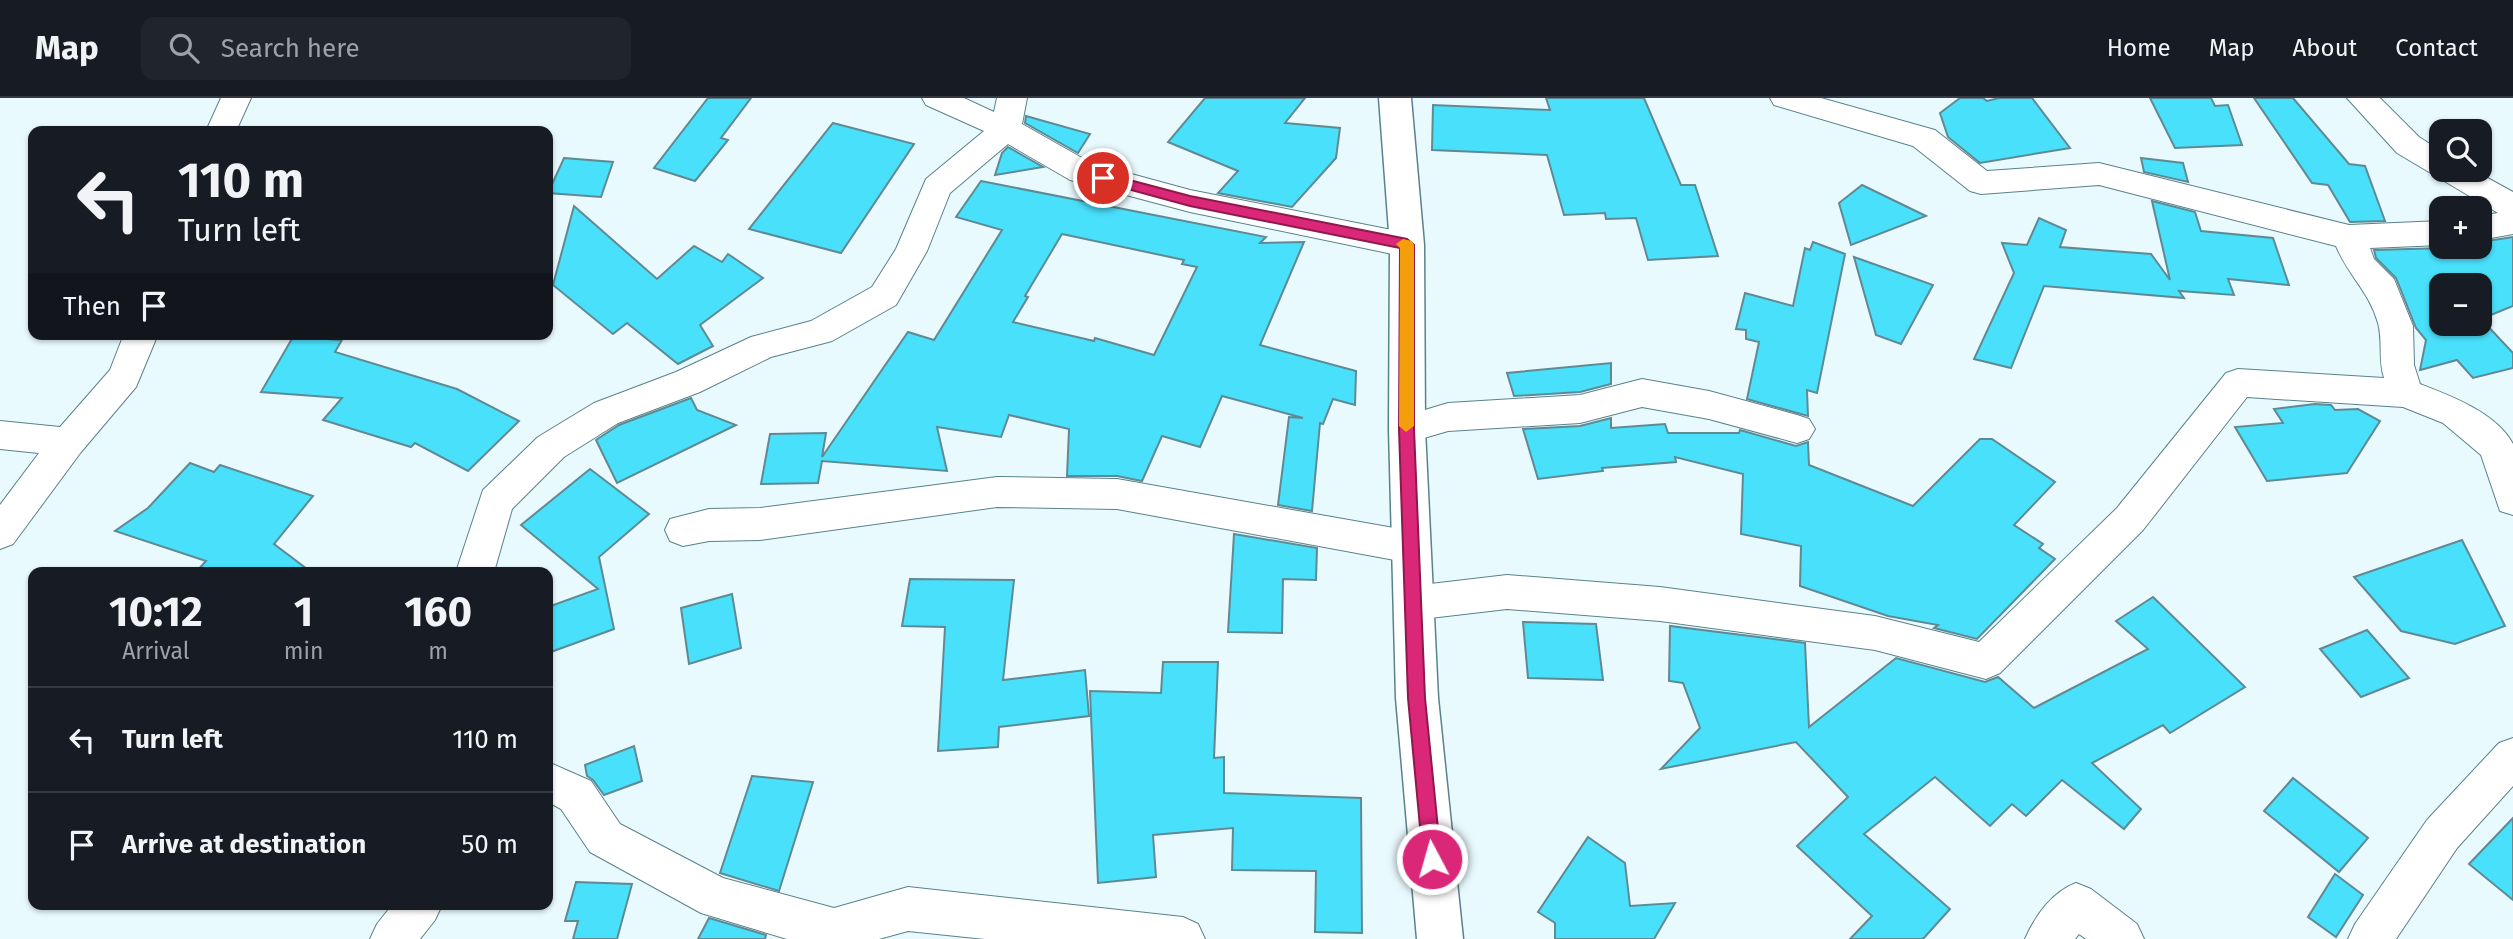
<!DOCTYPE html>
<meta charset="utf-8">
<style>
body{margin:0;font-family:"Fira Sans",sans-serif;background:#20242c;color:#f1f3f6;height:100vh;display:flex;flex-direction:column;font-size:26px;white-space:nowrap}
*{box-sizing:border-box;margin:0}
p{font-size:23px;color:#9ea1a6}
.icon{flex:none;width:38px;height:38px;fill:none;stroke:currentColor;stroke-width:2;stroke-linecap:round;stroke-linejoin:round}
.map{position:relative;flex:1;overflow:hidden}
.drawer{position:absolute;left:28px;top:469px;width:525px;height:343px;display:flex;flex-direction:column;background:#171b24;border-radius:14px;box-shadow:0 2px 5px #0004}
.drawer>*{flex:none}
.hud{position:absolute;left:28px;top:28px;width:525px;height:214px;border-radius:14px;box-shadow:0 2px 5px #0004;background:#171b24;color:#f1f3f6;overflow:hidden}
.tools{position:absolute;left:2429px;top:21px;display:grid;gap:14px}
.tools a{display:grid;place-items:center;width:63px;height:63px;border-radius:14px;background:#171b24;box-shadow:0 2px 5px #0004;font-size:35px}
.pin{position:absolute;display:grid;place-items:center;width:60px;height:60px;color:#fff;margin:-30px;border:4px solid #fff;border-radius:50%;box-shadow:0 2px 7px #0007}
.me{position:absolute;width:77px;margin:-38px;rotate:354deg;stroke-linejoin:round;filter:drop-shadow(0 0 5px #0008)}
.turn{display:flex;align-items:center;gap:24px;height:147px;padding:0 35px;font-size:32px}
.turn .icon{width:91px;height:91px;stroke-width:2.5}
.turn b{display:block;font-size:49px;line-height:60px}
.then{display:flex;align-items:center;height:66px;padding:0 35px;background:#0003;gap:14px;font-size:26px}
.eta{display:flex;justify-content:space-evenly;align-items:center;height:119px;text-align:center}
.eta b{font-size:42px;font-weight:700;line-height:49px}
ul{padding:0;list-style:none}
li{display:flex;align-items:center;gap:21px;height:105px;padding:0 35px;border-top:2px solid #363941}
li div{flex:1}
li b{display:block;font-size:26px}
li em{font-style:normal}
header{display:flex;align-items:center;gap:42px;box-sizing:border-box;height:98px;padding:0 35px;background:#171b24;border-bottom:2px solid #363941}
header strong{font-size:33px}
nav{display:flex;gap:38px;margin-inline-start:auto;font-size:24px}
.search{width:490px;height:63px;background:#20242c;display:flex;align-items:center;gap:18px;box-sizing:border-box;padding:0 24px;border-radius:14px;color:#9ea1a6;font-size:26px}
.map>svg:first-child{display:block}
</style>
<header>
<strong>Map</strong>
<div class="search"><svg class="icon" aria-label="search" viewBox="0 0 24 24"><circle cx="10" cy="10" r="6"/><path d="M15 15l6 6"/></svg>Search here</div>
<nav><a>Home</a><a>Map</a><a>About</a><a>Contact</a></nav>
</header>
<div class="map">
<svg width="2513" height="841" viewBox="0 0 2513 841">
<rect width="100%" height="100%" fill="#e9fafe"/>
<g fill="#49e0fc" stroke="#608a93" stroke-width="2" fill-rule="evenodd">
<polygon points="708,0 751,0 721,40 728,42 695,83 654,70"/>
<polygon points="1205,0 1305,0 1285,25 1340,30 1336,60 1292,109 1218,95 1238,73 1168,44"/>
<polygon points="1546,0 1644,0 1681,87 1695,87 1718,158 1648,162 1636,120 1606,121 1605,115 1564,117 1547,57 1432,52 1433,7 1550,12"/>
<polygon points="1960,0 1983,0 1987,3 1999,0 2032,0 2070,50 1980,65 1948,39 1940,15"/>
<polygon points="2150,0 2211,0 2215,8 2228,7 2242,47 2175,50"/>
<polygon points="2254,0 2293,0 2349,66 2365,68 2385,123 2350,124 2328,87 2312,85"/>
<polygon points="1026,18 1090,36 1078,55 1025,25"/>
<polygon points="833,25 914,46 841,155 749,131"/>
<polygon points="1008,49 1043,69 995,77 1002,55"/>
<polygon points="564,60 613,64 601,99 548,95"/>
<polygon points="2141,60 2183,65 2188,84 2144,74"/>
<path d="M981 83 1266 139 1260 145 1304 144 1260 247 1356 273 1355 307 1333 301 1323 326 1320 325 1312 413 1278 407 1289 319 1303 320 1222 298 1200 349 1162 338 1142 383 1117 378H1067L1069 331 1009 317 1001 339 937 329 947 373 822 363 818 385 761 386 770 336 826 335 822 359 908 234 934 242 1002 132 956 119ZM1062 136 1184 162 1182 166 1197 169 1154 257 1095 240 1094 243 1013 224 1028 199 1025 198Z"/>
<polygon points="1862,87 1926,118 1851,147 1839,105"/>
<polygon points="2152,103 2195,114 2201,133 2273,140 2289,187 2228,181 2234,197 2179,193 2184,200 2044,188 2011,270 1974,261 2014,175 2002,145 2027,147 2039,120 2066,132 2060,149 2151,156 2170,182"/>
<polygon points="574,108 657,181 694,148 722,164 728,156 763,180 700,227 713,248 678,266 627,225 613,236 553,187"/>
<path d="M2513 139V208L2481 221 2513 255V270L2473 280 2457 262 2420 272 2426 242 2416 230 2396 180 2376 160 2374 152 2480 149V144ZM2441 187H2480V226H2441Z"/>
<polygon points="1813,144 1845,156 1817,295 1807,292 1808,318 1747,301 1759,244 1746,241 1746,232 1736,231 1745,195 1793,208 1805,150 1810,152"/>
<polygon points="1854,159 1933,187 1901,246 1876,237"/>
<polygon points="293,239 342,242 335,254 457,291 519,323 468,373 415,345 411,349 323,322 342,300 261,294"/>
<polygon points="1611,265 1611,286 1580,294 1514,298 1507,275"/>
<polygon points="691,300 697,312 736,327 617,385 596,342 619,327"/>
<polygon points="2315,306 2331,307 2335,312 2358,311 2380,323 2347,375 2267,383 2235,329 2283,325 2274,311"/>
<polygon points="1611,320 1611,330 1665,326 1668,335 1739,335 1740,332 1796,348 1808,344 1809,367 1913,408 1980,341 1992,341 2055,384 2014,427 2043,446 2039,450 2055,461 1977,541 1934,530 1938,527 1888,518 1800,488 1801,448 1741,436 1743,376 1675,359 1676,364 1602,370 1603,373 1538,381 1523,331 1580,328"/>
<polygon points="190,365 214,374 220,367 313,398 274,446 311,474 196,474 206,463 115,433 148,410"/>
<polygon points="590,371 649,416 599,459 614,531 548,555 548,509 598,491 521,427"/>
<polygon points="1234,436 1317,450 1316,482 1283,481 1282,535 1228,534"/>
<polygon points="2462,442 2505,528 2455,546 2401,533 2354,479"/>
<polygon points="910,481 1014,482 1003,582 1085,572 1089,618 999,629 998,649 938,653 945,529 902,528"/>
<polygon points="732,496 741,550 689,566 681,510"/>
<polygon points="2153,499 2245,589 2170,635 2163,627 2092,665 2141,711 2124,731 2062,682 2026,718 2012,706 1990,728 1935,679 1864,736 1950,811 1923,841 1850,841 1872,818 1797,748 1848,699 1796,644 1661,671 1700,630 1683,585 1669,583 1670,528 1805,545 1809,629 1896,560 1985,584 1998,579 2034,610 2148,551 2116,523"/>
<polygon points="1523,524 1596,526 1603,582 1528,580"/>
<polygon points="2367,532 2409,580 2361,599 2320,551"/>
<polygon points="1163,564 1218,564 1214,660 1224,659 1224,695 1361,700 1362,835 1315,834 1316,773 1232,772 1233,730 1153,737 1156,779 1098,785 1090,593 1161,595"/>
<polygon points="634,648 642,683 604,697 593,682 587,678 585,667"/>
<polygon points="752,678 813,684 779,793 720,775"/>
<polygon points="2293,680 2368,740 2339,774 2264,713"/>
<polygon points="2513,720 2513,802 2469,766"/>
<polygon points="1588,739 1625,765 1630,808 1675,805 1654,841 1555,841 1555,825 1538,814"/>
<polygon points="2335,776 2363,797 2336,839 2308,819"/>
<polygon points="576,784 632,786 617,841 573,841 578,823 565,823"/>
<polygon points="709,820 766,837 765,841 698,841"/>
</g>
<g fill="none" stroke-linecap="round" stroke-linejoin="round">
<defs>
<g id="street">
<polygon points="221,0 251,0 236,33 206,33"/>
<polygon points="922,0 964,0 994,14 997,0 1027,0 1022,26 1091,65 1190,92 1407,135 1418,139 1423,147 1418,155 1407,159 1190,114 1081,85 1070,82 1008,46 950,95 927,153 896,207 832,243 771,259 700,294 618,325 564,359 512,411 494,474 456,474 483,392 538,339 594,305 676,274 751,239 811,223 872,189 896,151 926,81 984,33 926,7"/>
<path d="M1770 0H1821L1935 32 1987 73 2099 65 2349 127 2441 123V147L2370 150 2374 161 2394 181 2413 228 2414 267 2420 286C2451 298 2497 315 2513 346V417L2500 413 2481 357 2443 325 2403 309 2247 299 2143 432 2000 575 1986 581 1875 552 1660 523 1507 511 1413 522 1400 517 1394 505 1400 493 1413 488 1507 477 1660 489 1875 518 1979 544 2117 410 2226 275 2238 271 2384 280C2378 262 2383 243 2378 225 2369 193 2349 179 2336 148L2099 87 1981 96 1970 93 1913 48 1774 7Z"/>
<polygon points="2347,0 2380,0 2419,39 2441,53 2441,72 2473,72 2513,94 2513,136 2480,142 2480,118 2498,115 2397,55"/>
<polygon points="124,236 158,236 136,289 81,354 13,446 0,451 0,407 39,355 0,351 0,323 60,329 110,272"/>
<polygon points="1642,281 1709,293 1797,317 1809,321 1815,331 1809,341 1797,345 1709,321 1642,309 1580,325 1448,333 1407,345 1395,341 1389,331 1395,321 1448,305 1580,297"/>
<polygon points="997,379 1117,381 1411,433 1424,438 1430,449 1424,460 1411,465 1117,411 997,409 760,442 709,443 683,448 670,443 665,432 670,421 709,411 760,410"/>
<polygon points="2513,640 2513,688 2457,750 2396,841 2348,841 2355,826 2427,722 2499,645"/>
<polygon points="548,664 591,683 620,726 723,780 834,810 908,789 1183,819 1198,826 1205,841 985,841 908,833 879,841 787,841 701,815 590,754 561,711 548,704"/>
<path d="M2076 785 2091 791 2137 826 2144 841H2086L2079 836 2075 841H2025C2035 818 2052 794 2076 785Z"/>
<polygon points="392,807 442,807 435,822 420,841 370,841 377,826"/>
</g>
<polygon id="secondary" points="1379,0 1411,0 1424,147 1425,331 1438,600 1463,841 1417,841 1396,600 1389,331 1390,147"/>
</defs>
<use href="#street" stroke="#59828a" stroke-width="2"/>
<use href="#secondary" stroke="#59828a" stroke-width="3"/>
<use href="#street" fill="#fff" fill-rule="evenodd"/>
<use href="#secondary" fill="#fff" fill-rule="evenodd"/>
</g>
<polygon fill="#db2777" stroke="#8e194d" stroke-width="2" points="1103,75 1190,98 1407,141 1414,147 1414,331 1425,600 1441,761 1439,767 1432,770 1426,767 1423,761 1408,600 1399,331 1400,150 1190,108 1098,83 1096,80"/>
<polygon fill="#f59e0b" points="1403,141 1412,143 1414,147 1414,328 1406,334 1399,328 1400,150 1396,146"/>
</svg>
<div class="tools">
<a><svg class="icon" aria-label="search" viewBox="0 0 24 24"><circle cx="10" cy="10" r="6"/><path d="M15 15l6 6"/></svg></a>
<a>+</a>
<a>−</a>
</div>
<div class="pin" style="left:1103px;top:80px;background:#d93025"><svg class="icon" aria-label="arrive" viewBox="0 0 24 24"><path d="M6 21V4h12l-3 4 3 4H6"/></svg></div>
<svg class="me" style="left:1432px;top:761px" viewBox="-20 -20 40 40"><circle r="17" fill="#db2777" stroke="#fff" stroke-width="3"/><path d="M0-11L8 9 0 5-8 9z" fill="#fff"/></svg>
<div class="hud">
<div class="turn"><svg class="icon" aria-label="left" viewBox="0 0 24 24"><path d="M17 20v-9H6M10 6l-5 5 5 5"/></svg><div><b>110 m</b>Turn left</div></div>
<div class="then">Then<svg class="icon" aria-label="arrive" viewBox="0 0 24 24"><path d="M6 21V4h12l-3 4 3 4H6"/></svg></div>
</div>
<section class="drawer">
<div class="eta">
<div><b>10:12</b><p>Arrival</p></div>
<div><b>1</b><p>min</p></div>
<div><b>160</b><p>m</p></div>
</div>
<ul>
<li><svg class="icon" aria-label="left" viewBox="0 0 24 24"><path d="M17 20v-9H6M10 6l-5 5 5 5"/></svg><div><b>Turn left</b></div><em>110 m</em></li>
<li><svg class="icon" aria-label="arrive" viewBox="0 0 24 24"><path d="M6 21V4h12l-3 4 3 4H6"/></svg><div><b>Arrive at destination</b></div><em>50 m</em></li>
</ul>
</section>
</div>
